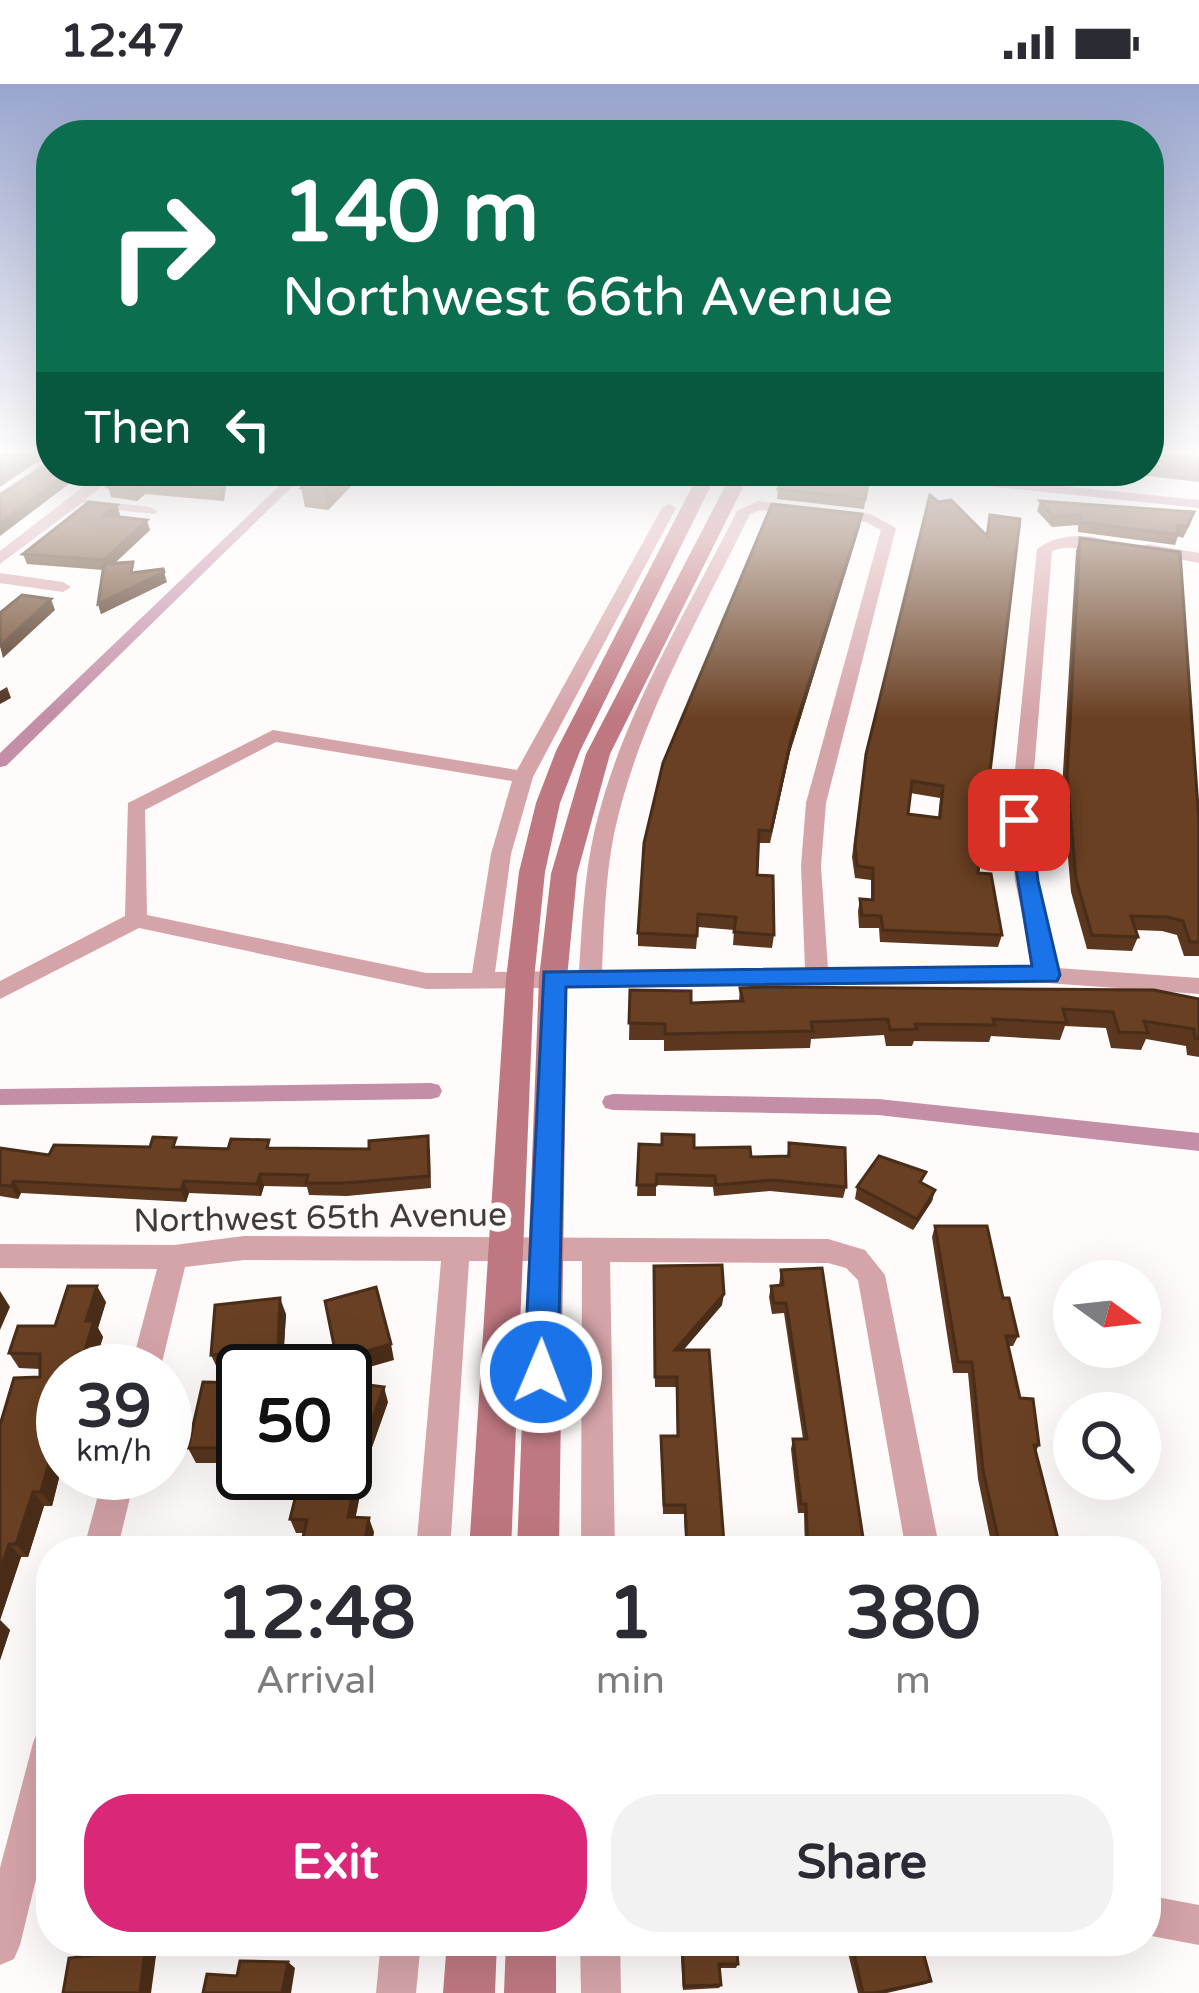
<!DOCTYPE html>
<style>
body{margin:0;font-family:"Varela Round",sans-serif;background:#f2f2f3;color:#2b2b33;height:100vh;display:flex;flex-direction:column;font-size:45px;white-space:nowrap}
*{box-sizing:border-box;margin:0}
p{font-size:39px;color:#7c7c81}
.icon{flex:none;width:66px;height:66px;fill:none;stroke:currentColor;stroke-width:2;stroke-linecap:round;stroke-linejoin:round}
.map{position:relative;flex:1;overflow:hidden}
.sheet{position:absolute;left:36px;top:1452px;width:1125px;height:420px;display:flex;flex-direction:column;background:#fff;border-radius:48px;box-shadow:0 12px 48px #0002}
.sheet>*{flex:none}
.top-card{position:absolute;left:36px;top:36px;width:1128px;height:366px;border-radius:48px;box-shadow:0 12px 48px #0002;background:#0b6e4f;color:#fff;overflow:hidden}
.needle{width:78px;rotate:105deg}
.fabs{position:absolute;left:1053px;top:1176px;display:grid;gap:24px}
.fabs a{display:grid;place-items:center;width:108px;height:108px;border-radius:50%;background:#fff;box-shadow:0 12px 48px #0002;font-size:60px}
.speed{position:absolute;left:36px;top:1260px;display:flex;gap:24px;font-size:60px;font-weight:700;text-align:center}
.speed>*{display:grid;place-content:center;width:156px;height:156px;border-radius:50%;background:#fff;box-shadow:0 12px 48px #0002;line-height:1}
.speed small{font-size:30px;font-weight:400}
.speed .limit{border:6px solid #111;border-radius:18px;background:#fff;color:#111}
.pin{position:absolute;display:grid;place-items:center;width:102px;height:102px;color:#fff;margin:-51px;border-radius:24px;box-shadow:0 6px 18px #0006}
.me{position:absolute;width:132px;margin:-66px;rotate:1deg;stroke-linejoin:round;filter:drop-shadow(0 0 9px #0008)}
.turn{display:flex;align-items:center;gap:42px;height:252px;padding:0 48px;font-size:54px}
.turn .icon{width:156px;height:156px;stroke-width:2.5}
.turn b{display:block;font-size:84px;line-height:102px}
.then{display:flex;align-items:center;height:114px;padding:0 48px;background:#0003;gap:24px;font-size:45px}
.eta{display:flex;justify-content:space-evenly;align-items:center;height:204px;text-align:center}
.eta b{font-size:72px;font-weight:800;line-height:84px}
.action{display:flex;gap:24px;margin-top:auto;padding:24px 48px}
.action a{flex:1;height:138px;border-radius:48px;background:#db2777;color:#fff;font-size:48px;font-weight:800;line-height:138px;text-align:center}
.action a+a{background:#f2f2f3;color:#2b2b33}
.status{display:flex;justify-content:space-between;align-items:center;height:84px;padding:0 60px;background:#fff;direction:ltr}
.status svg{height:33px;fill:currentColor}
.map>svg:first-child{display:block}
</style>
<div class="status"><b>12:47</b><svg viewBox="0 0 49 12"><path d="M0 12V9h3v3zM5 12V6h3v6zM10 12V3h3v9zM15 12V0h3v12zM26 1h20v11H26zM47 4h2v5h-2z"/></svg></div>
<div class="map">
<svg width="1199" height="1909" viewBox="0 0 1199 1909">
<rect width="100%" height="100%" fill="#fefbfa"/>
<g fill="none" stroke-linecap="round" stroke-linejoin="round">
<g fill="#c38ea6" fill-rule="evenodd">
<polygon points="295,387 308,387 6,682 0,683 0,669"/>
<polygon points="876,387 917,387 1199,416 1199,424 882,391"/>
<polygon points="431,999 439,1001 442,1007 439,1013 431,1015 0,1021 0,1005"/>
<polygon points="613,1010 878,1015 1199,1049 1199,1067 878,1031 613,1026 605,1024 602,1018 605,1012"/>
</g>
<g fill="#d5a4a9" fill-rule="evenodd">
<polygon points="51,374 51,385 0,419 0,408"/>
<polygon points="104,387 120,387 85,416 150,423 157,427 155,430 89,423 83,418 0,480 0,467"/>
<path d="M758 417 870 430 896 444 826 719 821 782 828 885 1034 883 1015 797 1010 736 1037 465C1059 449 1092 448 1116 461 1098 472 1073 458 1052 467L1030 736 1037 797 1057 884 1199 894V910L1047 899 426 905 139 844 0 915V897L125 832 128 719 273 646 517 686 662 424 669 420 676 424 533 693 511 770 495 888 579 887C582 841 584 794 594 749 620 635 685 531 737 427ZM760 426 866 438 881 446 806 719 801 782 805 885 602 887C604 842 605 795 614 750 638 637 700 533 750 430ZM276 658 512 697 491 770 472 889H426L147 831 145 726Z"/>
<polygon points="1148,460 1199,469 1199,479 1143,468 1143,462"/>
<polygon points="0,489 63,498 71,503 63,508 0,499"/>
<polygon points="244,1152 828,1155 865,1166 885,1191 940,1467 906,1467 858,1196 846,1184 828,1179 610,1178 615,1467 581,1467 582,1177 469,1177 450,1467 416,1467 441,1177 244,1176 185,1183 160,1287 130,1287 157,1185 0,1184 0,1160 174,1161"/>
<polygon points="104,1389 136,1389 117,1467 83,1467"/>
<polygon points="51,1641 51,1734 20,1861 14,1875 0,1881 0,1784 33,1659 38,1646"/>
<polygon points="1146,1811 1199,1821 1199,1861 1146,1851"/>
<polygon points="381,1857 421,1857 416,1909 376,1909"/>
<polygon points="580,1857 620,1857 621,1909 581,1909"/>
</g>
<g fill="#bf7881" fill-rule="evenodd">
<polygon points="700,387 718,387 580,667 560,719 545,788 534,895 511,1467 469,1467 506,895 519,788 536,719 556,667"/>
<polygon points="733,387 751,387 610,670 577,790 567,894 559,1467 517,1467 539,894 551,790 586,670"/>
<polygon points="447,1857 497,1857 495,1909 443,1909"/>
<polygon points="506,1857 556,1857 556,1909 504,1909"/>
</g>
</g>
<g fill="#5a371e" fill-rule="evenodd">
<polygon points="1149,367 1152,371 1199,373 1199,398 1105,387 1149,387"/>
<polygon points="228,387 224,417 145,410 137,417 111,413 108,403"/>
<polygon points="318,387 384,387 375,396 359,394 328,426 305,423 301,404"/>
<polygon points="799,393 869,395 864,425 777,415 778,405"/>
<path d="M930 411 978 789 1002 851 998 863 880 858 879 844H859L858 827 860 815 871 816V796L855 794 852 773 866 670ZM910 709 940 714 938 734 908 730Z"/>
<polygon points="1040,417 1191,438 1183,454 1178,452 1175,461 1078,448 1078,441 1052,443 1037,427"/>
<polygon points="117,421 120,431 118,433 150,446 115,479 135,489 167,498 101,530 98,520 103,486 27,480 23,470"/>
<polygon points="860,442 790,668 770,759 758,759 757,791 774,851 772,864 733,861 734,846 698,843 696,865 638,862 638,849"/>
<polygon points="1080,454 1197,725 1199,738 1199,872 1184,872 1177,851 1162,847 1135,846 1138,853 1132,867 1087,865 1071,808 1062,705 1076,467"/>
<polygon points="740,904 1199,915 1199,973 1187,971 1186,962 1146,955 1141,966 1111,964 1106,944 1065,942 1060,956 991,952 989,958 914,957 912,962 886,962 884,951 811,955 810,964 664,967 664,956 629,956 630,906 691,919 739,917"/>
<polygon points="789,1059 846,1103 843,1114 770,1107 714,1112 713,1103 656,1101 656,1112 637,1112 639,1060 694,1064 751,1073 787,1073"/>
<polygon points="150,1063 430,1065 431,1104 347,1112 309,1111 307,1103 264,1102 261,1112 189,1109 186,1118 21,1109 18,1115 0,1112 0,1064 49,1071"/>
<polygon points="923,1099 935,1106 932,1117 913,1146 855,1115 857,1103"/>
<polygon points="935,1142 1003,1214 1018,1252 1013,1262 1008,1262 1020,1314 1039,1361 1036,1367 1061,1467 999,1467 998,1463 992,1463 978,1395 968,1289 953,1289 932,1153"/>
<polygon points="781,1186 865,1467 805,1467 804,1429 798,1429 791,1365 793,1355 803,1355 784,1229 772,1230 769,1213 771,1202 779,1201"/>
<polygon points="653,1192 722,1221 683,1266 724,1459 742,1467 686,1467 684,1430 663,1430 661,1352 677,1352 676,1303 655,1303"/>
<polygon points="106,1218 98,1244 103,1253 93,1285 63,1287 63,1378 52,1422 44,1422 28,1473 21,1473 0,1536 10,1546 0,1576 0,1341 40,1293 40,1285 19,1284 9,1269 55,1242"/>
<polygon points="286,1230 283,1278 218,1286 211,1271"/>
<polygon points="243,1299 243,1379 196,1379 188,1364"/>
<polygon points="388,1318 366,1380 355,1434 374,1448 370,1467 307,1467 302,1457 304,1449 296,1449 290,1435"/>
<polygon points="680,1857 736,1857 738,1880 736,1884 719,1884 721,1901 719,1904 683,1906"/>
<polygon points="845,1857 920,1857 931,1897 926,1900 887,1909 858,1909"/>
</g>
<g fill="#4a2d18">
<polygon points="36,367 47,367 49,370 0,403 0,390"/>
<polygon points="70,387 86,387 0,452 0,439"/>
<polygon points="224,387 228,387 224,417 221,407"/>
<polygon points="344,387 358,387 359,394 328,426 325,407"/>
<polygon points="374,387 384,387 375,396"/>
<polygon points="142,400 145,410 137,417 135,407"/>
<polygon points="117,421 120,431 107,441 104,431"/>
<polygon points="862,430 860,442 790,668 770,759 791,656"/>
<polygon points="147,436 150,446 107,486 104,476"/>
<polygon points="164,488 167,498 101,530 98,520"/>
<polygon points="51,515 55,526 3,574 0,562"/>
<polygon points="7,603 11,614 0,620 0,607"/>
<polygon points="260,1090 264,1102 261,1112 257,1100"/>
<polygon points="14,1097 21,1109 18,1115 11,1102"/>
<polygon points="184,1097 189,1109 186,1118 181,1106"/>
<polygon points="935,1106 932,1117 913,1146 917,1135"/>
<polygon points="97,1202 106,1218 98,1244 103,1253 93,1285 84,1269 86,1237"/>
<polygon points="0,1207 10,1223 0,1246"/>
<polygon points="724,1210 722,1221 675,1276 675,1266"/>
<polygon points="280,1214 286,1230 283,1278 278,1263"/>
<polygon points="391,1260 394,1276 345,1290 345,1287 341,1287 337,1276"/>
<polygon points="78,1269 87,1285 86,1287 73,1287"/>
<polygon points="384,1303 388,1318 366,1380 353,1447 348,1433 361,1366"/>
<polygon points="63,1325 63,1378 52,1422 41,1408"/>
<polygon points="33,1408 44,1422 28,1473 16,1460"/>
<polygon points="369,1434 374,1448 370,1467 366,1467 364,1461"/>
<polygon points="9,1460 21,1473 0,1536 10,1546 0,1576 0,1487"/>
<polygon points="145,1866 156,1872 151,1909 140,1909"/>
<polygon points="288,1878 295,1884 291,1909 282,1909"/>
</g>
<g fill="#694023" stroke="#4a2d18" stroke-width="3" fill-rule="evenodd">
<polygon points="0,367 36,367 0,390"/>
<polygon points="1149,367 1152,371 1199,373 1199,387 1149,382"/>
<polygon points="51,369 51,387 70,387 0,439 0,411 50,379"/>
<polygon points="128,387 224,387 221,407 142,400 135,407 108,403"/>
<polygon points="318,387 344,387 325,407 301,404"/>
<polygon points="802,387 869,395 865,415 778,405 783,391 799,393"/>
<path d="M930 411 938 418 951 416 987 452 990 431 1020 435 978 789 991 790 1002 851 883 846 881 832 862 831 860 815 873 816V784L857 782 855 761 866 670ZM912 697 943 702 940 734 908 730Z"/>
<polygon points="1040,417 1194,428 1187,443 1178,441 1178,451 1081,438 1081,431 1054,433"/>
<polygon points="89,418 117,421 104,431 147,436 104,476 23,470"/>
<polygon points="772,420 862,430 791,656 771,747 759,746 757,791 773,792 774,851 734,848 736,833 698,830 697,852 638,849 644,759 663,679"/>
<polygon points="1080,454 1180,468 1199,738 1199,858 1190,858 1183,837 1168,833 1131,832 1138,853 1092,851 1076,795 1067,692"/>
<polygon points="133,478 131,489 163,485 164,488 98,520 104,480"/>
<polygon points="22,511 51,515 0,562 0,529"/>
<polygon points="765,903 1154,906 1199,915 1199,955 1195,954 1194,945 1144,937 1148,949 1119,948 1113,928 1063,925 1067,939 993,935 995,941 915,940 917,945 890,946 888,935 811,938 813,947 665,950 665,940 629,939 630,906 691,907 691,919 743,917 740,904"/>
<polygon points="662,1050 694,1051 694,1064 750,1063 751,1073 789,1072 789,1059 845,1064 846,1103 772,1096 716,1101 715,1092 657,1090 656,1101 637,1101 639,1060 662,1061"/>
<polygon points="428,1052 429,1092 344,1099 306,1099 308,1091 260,1090 257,1100 184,1097 181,1106 14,1097 11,1102 0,1101 0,1064 49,1071 54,1061 150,1063 153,1053 176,1054 173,1063 228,1065 231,1055 269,1056 267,1064 369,1065 369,1057"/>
<polygon points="879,1072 926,1088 920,1098 935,1106 917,1135 857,1103"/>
<polygon points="935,1142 987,1142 1003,1214 1009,1214 1018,1252 1006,1252 1020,1314 1033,1315 1039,1361 1034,1361 1061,1467 1006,1467 1004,1454 998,1454 983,1386 972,1278 958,1278"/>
<polygon points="722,1181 724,1210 675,1266 709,1266 724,1459 742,1459 742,1467 687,1467 685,1421 664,1421 661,1352 678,1352 677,1293 655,1293 654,1182"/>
<polygon points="822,1184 865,1467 808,1467 806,1420 801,1420 793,1355 807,1355 786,1219 774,1219 771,1202 783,1201 781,1186"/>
<polygon points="68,1202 97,1202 86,1237 94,1237 84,1269 78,1269 73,1287 63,1287 63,1325 41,1408 33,1408 16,1460 9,1460 0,1487 0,1341 14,1294 40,1293 40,1270 9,1269 18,1242 55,1242"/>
<polygon points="376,1203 391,1260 337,1276 325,1217"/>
<polygon points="280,1214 278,1263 211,1271 215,1221"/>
<polygon points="203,1298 243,1299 243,1364 188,1364"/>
<polygon points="345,1298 384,1303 361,1366 348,1433 369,1434 364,1461 302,1457 307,1436 290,1435 298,1403 310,1403 313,1389 345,1389"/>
<polygon points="682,1857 736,1857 738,1880 719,1880 721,1901 684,1902"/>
<polygon points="851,1857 920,1857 931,1897 875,1909 863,1909"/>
<polygon points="145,1866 140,1909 63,1909 69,1874"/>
<polygon points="240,1877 288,1878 282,1909 203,1909 207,1890 237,1892"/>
</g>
<linearGradient id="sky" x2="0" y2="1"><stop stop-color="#99a5ce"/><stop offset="0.58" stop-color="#fffdfd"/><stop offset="1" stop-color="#fffdfd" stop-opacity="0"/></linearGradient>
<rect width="1199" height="634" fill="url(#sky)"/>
<polygon fill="#1a73e8" stroke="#114b97" stroke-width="3" points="1019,729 1031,736 1038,797 1060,891 1057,897 566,903 558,1288 553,1299 541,1303 529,1299 524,1288 544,888 1032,882 1008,736"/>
<g text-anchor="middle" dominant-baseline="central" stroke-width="12" stroke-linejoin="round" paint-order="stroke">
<g font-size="33" fill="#413b39" stroke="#fefbfa">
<text transform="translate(320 1134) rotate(-1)">Northwest 65th Avenue</text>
</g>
</g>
</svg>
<div class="fabs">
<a><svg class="needle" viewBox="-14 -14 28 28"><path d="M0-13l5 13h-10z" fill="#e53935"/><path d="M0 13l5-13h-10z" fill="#7c7c81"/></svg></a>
<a><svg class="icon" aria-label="search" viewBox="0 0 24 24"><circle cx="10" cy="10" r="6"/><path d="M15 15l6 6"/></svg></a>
</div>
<div class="speed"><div>39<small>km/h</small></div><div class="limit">50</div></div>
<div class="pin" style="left:1019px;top:736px;background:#d93025"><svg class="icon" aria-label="arrive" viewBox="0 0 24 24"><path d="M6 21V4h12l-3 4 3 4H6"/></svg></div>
<svg class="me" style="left:541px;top:1288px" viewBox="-20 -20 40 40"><circle r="17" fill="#1a73e8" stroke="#fff" stroke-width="3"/><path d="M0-11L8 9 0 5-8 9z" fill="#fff"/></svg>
<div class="top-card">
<div class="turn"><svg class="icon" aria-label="right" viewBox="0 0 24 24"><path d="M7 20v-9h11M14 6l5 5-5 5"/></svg><div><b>140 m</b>Northwest 66th Avenue</div></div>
<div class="then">Then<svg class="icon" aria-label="left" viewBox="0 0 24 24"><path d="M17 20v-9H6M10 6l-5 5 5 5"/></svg></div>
</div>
<section class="sheet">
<div class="eta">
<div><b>12:48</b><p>Arrival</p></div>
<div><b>1</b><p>min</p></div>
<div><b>380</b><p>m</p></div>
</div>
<div class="action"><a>Exit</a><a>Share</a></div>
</section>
</div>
